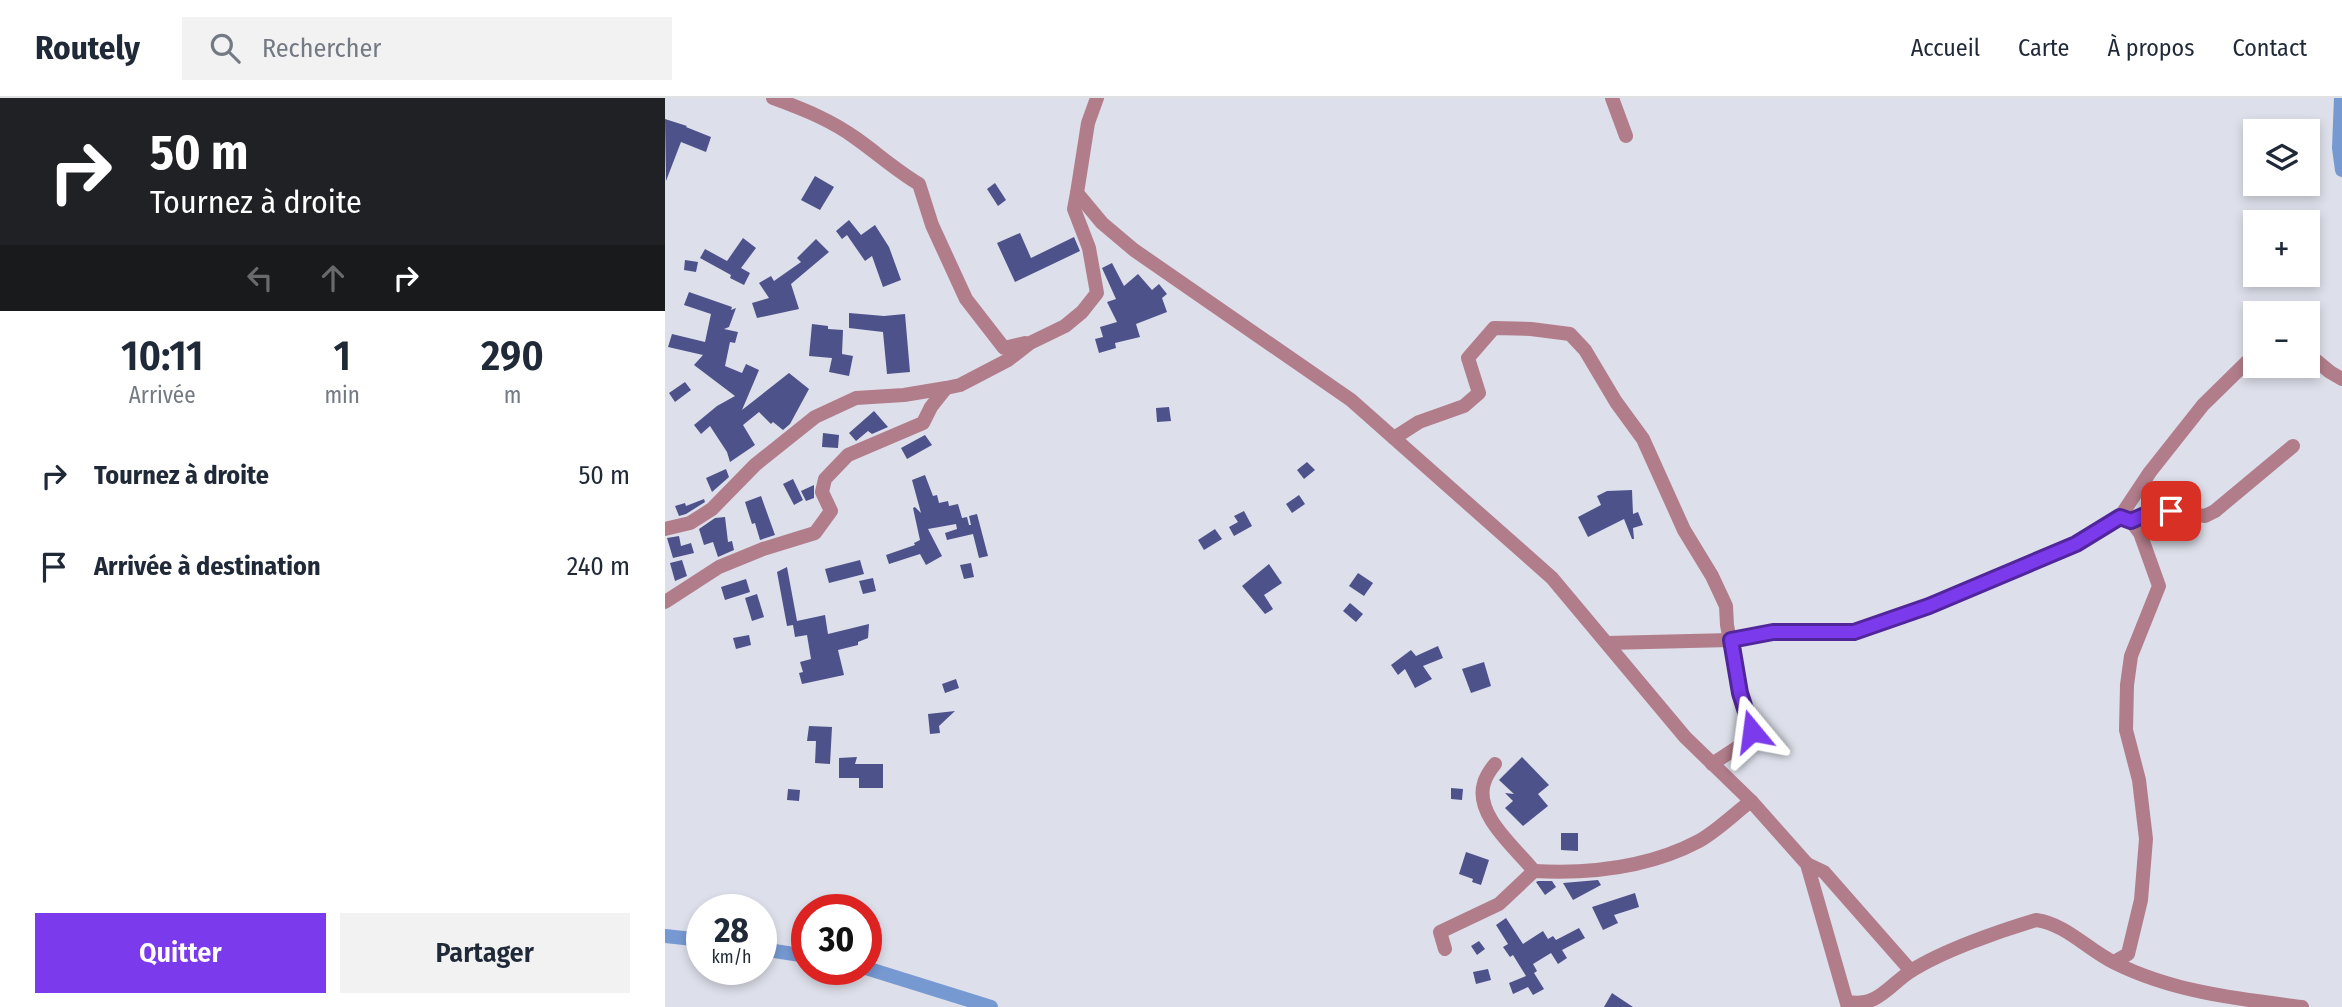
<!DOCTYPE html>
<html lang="fr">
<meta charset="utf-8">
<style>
body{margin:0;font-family:"Fira Sans Condensed",sans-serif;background:#f2f2f3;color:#1f2937;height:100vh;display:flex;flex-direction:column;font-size:26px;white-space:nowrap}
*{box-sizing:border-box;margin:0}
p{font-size:23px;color:#747a83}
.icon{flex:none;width:38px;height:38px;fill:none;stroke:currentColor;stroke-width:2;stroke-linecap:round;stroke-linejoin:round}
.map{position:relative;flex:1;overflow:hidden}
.drawer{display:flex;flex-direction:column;background:#fff;width:665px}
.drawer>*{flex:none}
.guide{background:#202124;color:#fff;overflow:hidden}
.tools{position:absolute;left:1578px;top:21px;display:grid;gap:14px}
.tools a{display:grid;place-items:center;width:77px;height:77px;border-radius:0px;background:#fff;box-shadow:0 4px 10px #0003;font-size:35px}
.speed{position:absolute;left:21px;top:796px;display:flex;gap:14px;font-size:35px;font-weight:700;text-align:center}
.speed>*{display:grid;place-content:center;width:91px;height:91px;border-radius:50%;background:#fff;box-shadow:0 4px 10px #0003;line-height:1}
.speed small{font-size:18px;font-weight:400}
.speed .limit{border:10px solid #d22;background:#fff;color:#111}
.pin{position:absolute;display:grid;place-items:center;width:60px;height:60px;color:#fff;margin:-30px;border-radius:14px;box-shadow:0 4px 10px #0006}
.me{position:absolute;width:77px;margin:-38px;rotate:344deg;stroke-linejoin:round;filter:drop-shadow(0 0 5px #0008)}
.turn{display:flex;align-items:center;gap:24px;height:147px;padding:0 35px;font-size:32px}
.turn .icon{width:91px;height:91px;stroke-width:2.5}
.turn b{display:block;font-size:49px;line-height:60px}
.lanes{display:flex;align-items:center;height:66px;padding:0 35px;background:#0003;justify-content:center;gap:35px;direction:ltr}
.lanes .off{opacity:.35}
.eta{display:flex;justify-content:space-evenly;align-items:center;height:119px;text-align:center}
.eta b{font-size:42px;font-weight:600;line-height:49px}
.primary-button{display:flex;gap:14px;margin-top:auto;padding:14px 35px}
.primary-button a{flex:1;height:80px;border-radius:0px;background:#7c3aed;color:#fff;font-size:28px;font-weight:600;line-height:80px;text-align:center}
.primary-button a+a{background:#f2f2f3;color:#1f2937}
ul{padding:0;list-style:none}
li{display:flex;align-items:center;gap:21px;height:91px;padding:0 35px}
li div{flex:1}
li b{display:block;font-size:26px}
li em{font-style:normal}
header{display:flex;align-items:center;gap:42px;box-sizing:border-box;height:98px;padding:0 35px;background:#fff;border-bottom:2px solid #e0e1e3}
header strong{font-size:33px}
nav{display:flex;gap:38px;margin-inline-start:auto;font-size:24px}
.search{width:490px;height:63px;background:#f2f2f3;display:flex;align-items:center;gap:18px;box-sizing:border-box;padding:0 24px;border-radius:0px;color:#747a83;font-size:26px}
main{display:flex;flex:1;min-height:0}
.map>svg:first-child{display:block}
</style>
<header>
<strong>Routely</strong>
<div class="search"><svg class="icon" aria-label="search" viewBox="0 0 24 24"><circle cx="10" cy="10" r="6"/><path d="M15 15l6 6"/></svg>Rechercher</div>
<nav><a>Accueil</a><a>Carte</a><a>À propos</a><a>Contact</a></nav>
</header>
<main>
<section class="drawer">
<div class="guide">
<div class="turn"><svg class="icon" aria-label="right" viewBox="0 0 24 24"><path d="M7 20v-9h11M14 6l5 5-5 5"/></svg><div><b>50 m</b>Tournez à droite</div></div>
<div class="lanes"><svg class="icon off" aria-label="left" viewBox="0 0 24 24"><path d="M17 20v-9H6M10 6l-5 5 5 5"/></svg><svg class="icon off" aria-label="ahead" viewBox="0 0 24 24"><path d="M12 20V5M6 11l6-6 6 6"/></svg><svg class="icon" aria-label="right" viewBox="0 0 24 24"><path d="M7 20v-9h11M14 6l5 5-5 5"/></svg></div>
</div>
<div class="eta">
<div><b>10:11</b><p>Arrivée</p></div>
<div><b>1</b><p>min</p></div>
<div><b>290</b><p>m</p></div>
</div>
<ul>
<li><svg class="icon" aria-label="right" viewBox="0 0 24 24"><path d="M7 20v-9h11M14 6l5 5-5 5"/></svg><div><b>Tournez à droite</b></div><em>50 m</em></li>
<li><svg class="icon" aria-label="arrive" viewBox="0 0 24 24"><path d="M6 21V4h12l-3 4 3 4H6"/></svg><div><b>Arrivée à destination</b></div><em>240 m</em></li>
</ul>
<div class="primary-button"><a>Quitter</a><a>Partager</a></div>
</section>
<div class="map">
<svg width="1677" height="909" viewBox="0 0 1677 909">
<rect width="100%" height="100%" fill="#dddfea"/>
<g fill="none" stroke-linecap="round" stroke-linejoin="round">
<g stroke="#7699d2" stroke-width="14">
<polyline points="1676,0 1674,50 1677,72"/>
<polyline points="0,838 37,842"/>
<polyline points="96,851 142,858"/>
<polyline points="201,870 326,909"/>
</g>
</g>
<g fill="#4d528b">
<polygon points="0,21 22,28 21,29 46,39 41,54 16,44 1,83"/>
<polygon points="150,78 169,89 155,112 136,102"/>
<polygon points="330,85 341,102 333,108 322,91"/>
<polygon points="184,122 196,137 210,127 224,149 236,182 218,189 207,158 200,163 182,137 177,141 171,133"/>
<polygon points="355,135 366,160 409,139 415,153 350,184 332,145"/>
<polygon points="78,140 91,150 76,170 85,175 79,187 65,180 66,177 35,160 40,151 62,163"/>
<polygon points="151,141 164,154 126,186 134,211 92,220 87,205 104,200 94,185 106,178 109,183 136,164 132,160"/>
<polygon points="20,162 33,164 31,174 19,172"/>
<polygon points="447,165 459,188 473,176 487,192 494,186 502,196 497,200 502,214 471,226 475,239 450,245 451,250 434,255 430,241 438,239 435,229 452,224 442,204 451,201 437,170"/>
<polygon points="24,194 67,209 66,212 71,210 64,229 59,231 73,234 70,245 65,244 60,268 77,275 81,266 94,272 77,312 124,275 144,291 125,326 118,332 108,324 106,326 94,314 78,327 90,347 65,364 62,354 45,328 36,336 29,327 52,308 70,298 29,267 38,257 3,249 7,236 40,244 46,216 19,207"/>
<polygon points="184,215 219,218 240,216 245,274 222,276 218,234 184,230"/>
<polygon points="147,226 163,228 163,231 178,232 177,256 188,258 184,278 164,274 167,260 144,258"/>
<polygon points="20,284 26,292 10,304 4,295"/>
<polygon points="504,309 506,323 492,324 491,310"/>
<polygon points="209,313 223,329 207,336 203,333 191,343 184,335"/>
<polygon points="158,335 174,337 173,350 157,349"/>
<polygon points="260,337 267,347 242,361 236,350"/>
<polygon points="642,364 650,372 639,381 632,372"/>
<polygon points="61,371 64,379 47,394 41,380"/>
<polygon points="260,377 268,398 272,397 274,405 283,403 284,408 293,406 297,420 302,419 304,427 306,427 304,418 312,416 323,458 314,460 308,436 282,442 280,435 292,431 291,426 263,431 277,458 261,467 255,456 224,466 221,457 250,447 249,445 255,442 248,410 250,409 256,415 247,382"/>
<polygon points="128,381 138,402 129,407 118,386"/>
<polygon points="149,387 149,400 141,403 136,393"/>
<polygon points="967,392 968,416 973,414 978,427 968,430 969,441 967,441 959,421 923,439 913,419 936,407 932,398 942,393"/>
<polygon points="634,397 640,406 627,415 621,406"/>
<polygon points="96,398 110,437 95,442 90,425 87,426 80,404"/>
<polygon points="39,401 40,404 21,416 14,418 10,408 20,405 21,408"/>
<polygon points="579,413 587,428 569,438 564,429 573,424 569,418"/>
<polygon points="60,419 63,444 67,443 69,452 53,459 48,444 39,447 34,431 50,420"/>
<polygon points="550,431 557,441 539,452 533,442"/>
<polygon points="14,438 16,448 26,445 29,455 8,460 2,440"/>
<polygon points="17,462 22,478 10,483 5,465"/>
<polygon points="195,462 199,476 164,485 160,471"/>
<polygon points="306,465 309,479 299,481 295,467"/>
<polygon points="604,466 617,485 599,497 608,511 600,516 577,488"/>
<polygon points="122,469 132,523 160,517 163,536 204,526 203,540 193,544 193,547 173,552 179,577 137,586 134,575 138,574 135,564 146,561 142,537 130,539 128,527 122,528 112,474"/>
<polygon points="693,475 708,485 699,498 684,488"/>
<polygon points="208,480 211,493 198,496 194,483"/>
<polygon points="81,481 85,494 60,502 56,489"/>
<polygon points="92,496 99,519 87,523 80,500"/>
<polygon points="685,505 698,516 691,524 678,513"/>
<polygon points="84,537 86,547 71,551 68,540"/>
<polygon points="773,548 778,560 758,568 767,581 750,590 740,571 733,577 726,567 746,552 751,558"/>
<polygon points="819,564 826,588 806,595 797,571"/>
<polygon points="291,581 294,590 280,595 277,586"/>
<polygon points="290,613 274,628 275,635 265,636 263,616"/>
<polygon points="144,628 167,629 165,666 150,665 151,643 142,643"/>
<polygon points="192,659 190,666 218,666 218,690 194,690 194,680 174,680 174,660"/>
<polygon points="857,659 884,687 873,696 883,708 858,728 840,710 848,703 840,695 849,696 834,682"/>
<polygon points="786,690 798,691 797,702 786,701"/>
<polygon points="123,691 135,692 134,703 122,702"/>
<polygon points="896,735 913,735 913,753 896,752"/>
<polygon points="801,754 824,762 816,787 807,784 808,781 794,776"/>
<polygon points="933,782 936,787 908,802 898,785"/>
<polygon points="873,783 887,783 891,789 880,797 871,784"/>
<polygon points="970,795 974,809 949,817 953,825 938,832 927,809"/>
<polygon points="841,820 858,846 878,833 883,841 888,838 891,842 914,830 920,840 897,852 902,860 893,866 886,855 868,866 872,873 869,875 879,891 868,897 863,889 848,896 844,885 861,878 848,857 845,859 838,849 843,846 831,827"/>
<polygon points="814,843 820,851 812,857 806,848"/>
<polygon points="823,871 826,882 811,886 808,874"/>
<polygon points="947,895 968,909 939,909"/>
</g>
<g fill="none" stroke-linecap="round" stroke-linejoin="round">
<g stroke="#b27d8b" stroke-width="14">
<path d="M108 0C138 11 166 22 192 41 213 56 232 73 254 86L267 127 301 201 339 250 360 245"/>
<polyline points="432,0 423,25 412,95 437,125 469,152 686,302 887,480 1020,639 1086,703 1142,766 1183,909"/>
<polyline points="947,0 961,38"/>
<polyline points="1643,256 1665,274 1677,281"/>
<polyline points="729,340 754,324 799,308 814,295 803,260 829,230 866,231 905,236 920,252 951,304 978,341 1019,432 1047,478 1061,508 1062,527 1075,595 1087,633 1076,647 1047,666"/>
<polyline points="1460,420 1466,423 1491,412 1540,418 1550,413 1628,348"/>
<polyline points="0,431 25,425 47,411 90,367 150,319 191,300 239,297 281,290"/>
<polyline points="0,504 54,469 98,451 150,435 166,413 157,394 160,381 183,357 258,325 266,309 281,290 295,287 343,262 365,245 400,228 417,214 432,195 424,150 409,111 412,95"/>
<polyline points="942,545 1066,542 1108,534 1189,534 1264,508 1411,446 1455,419 1485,374 1538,307 1591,255"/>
<path d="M830 666C826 671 821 678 819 685 809 717 851 750 869 773"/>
<polyline points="1142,766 1159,774 1246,873"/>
<path d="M780 851 775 834 834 806 869 773C925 776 983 770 1034 743 1052 733 1069 716 1086 703"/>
<polyline points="1449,864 1463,856 1476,802 1481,741 1474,682 1461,632 1462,587 1466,558 1494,488 1475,435 1466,423"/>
<path d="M1183 904C1213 909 1223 888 1246 873 1277 853 1334 833 1371 822 1401 826 1423 852 1450 865 1508 894 1573 901 1637 909"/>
</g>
</g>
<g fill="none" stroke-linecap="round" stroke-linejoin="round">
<defs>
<polyline id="route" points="1087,633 1075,595 1066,542 1108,534 1189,534 1264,508 1411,446 1455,419 1466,423 1491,412 1506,413"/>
</defs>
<use href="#route" stroke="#51269a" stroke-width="18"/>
<use href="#route" stroke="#7c3aed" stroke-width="12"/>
</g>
</svg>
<div class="tools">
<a><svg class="icon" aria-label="layers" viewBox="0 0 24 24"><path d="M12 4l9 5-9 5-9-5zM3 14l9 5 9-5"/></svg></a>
<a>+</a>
<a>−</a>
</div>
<div class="speed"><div>28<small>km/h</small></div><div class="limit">30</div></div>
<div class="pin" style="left:1506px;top:413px;background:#d93025"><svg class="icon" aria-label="arrive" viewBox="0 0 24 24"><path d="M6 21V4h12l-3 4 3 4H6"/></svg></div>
<svg class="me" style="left:1087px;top:633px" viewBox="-20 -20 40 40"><path d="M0-17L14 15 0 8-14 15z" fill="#7c3aed" stroke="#fff" stroke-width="4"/></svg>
</div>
</main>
